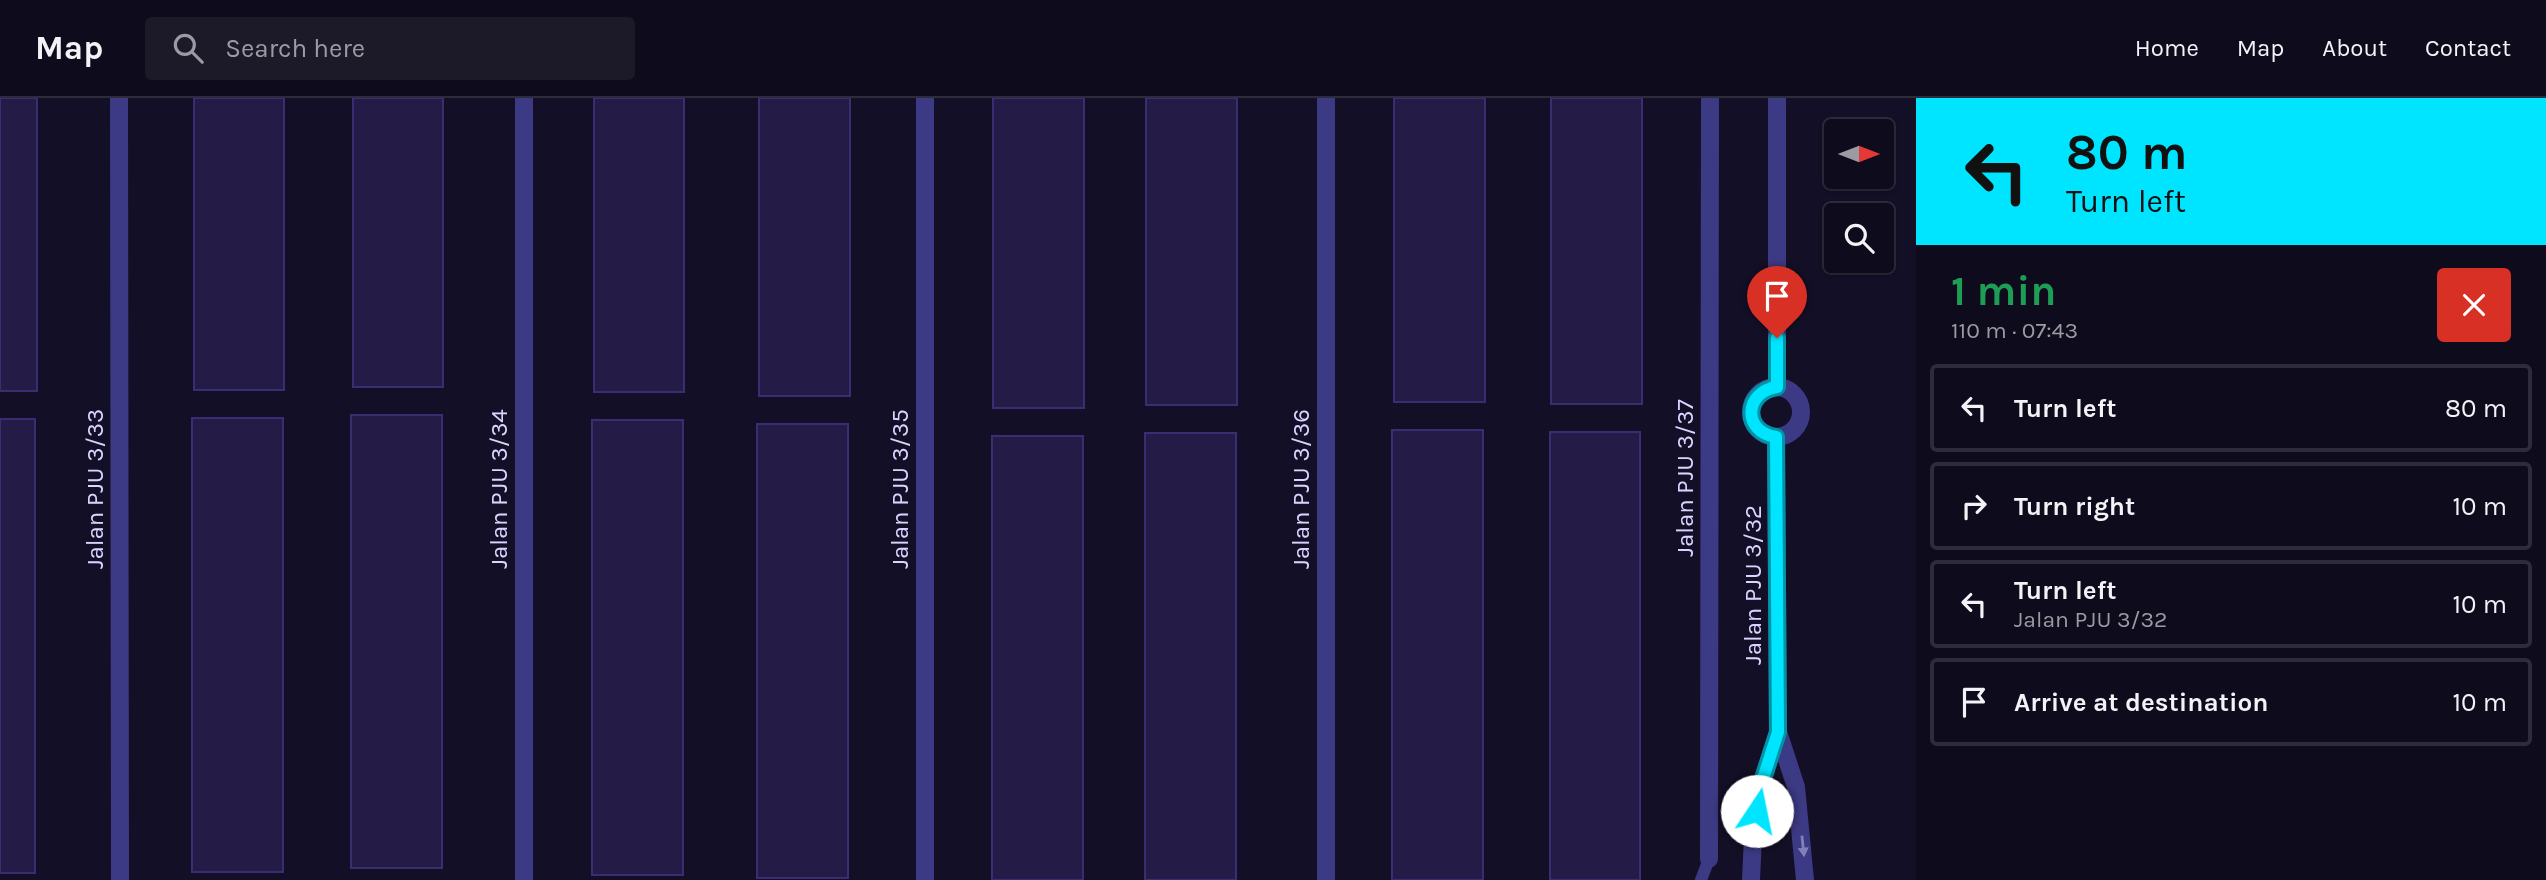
<!DOCTYPE html>
<meta charset="utf-8">
<style>
body{margin:0;font-family:Karla,sans-serif;background:#1c1929;color:#f1f3f6;height:100vh;display:flex;flex-direction:column;font-size:26px;white-space:nowrap}
*{box-sizing:border-box;margin:0}
p{font-size:23px;color:#9b9ba3}
.icon{flex:none;width:38px;height:38px;fill:none;stroke:currentColor;stroke-width:2;stroke-linecap:round;stroke-linejoin:round}
.map{position:relative;flex:1;overflow:hidden}
.details{display:flex;flex-direction:column;background:#0e0b1c;width:630px}
.details>*{flex:none}
.hud{background:#00e5ff;color:#111;overflow:hidden}
.needle{width:46px;rotate:90deg}
.fabs{position:absolute;left:1824px;top:21px;display:grid;gap:14px}
.fabs a{display:grid;place-items:center;width:70px;height:70px;border-radius:7px;background:#0e0b1c;box-shadow:0 2px 5px #0004,0 0 0 2px #2e2b3b;font-size:35px}
.pin{position:absolute;display:grid;place-items:center;width:60px;height:60px;color:#fff;margin:-72px -30px;border-radius:50% 50% 50% 0;rotate:-45deg;box-shadow:0 0 7px #0007}
.pin .icon{rotate:45deg}
.me{position:absolute;width:77px;margin:-38px;rotate:11deg;stroke-linejoin:round;filter:drop-shadow(0 0 5px #0008)}
.turn{display:flex;align-items:center;gap:24px;height:147px;padding:0 35px;font-size:32px}
.turn .icon{width:91px;height:91px;stroke-width:2.5}
.turn b{display:block;font-size:49px;line-height:60px}
.round{display:grid;place-items:center;flex:none;width:74px;height:74px;border-radius:7px;background:#1c1929}
.head{display:flex;align-items:center;justify-content:space-between;height:119px;padding:0 35px}
h1{font-size:42px;font-weight:700;line-height:52px;color:#1e9e55}
ul{padding:0;list-style:none}
li{display:flex;align-items:center;gap:21px;height:88px;margin:0 14px 10px;padding:0 21px;border:4px solid #2e2b3b;border-radius:7px}
li div{flex:1}
li b{display:block;font-size:26px}
li em{font-style:normal}
header{display:flex;align-items:center;gap:42px;box-sizing:border-box;height:98px;padding:0 35px;background:#0e0b1c;border-bottom:2px solid #2e2b3b}
header strong{font-size:33px}
nav{display:flex;gap:38px;margin-inline-start:auto;font-size:24px}
.search{width:490px;height:63px;background:#1c1929;display:flex;align-items:center;gap:18px;box-sizing:border-box;padding:0 24px;border-radius:7px;color:#9b9ba3;font-size:26px}
main{display:flex;flex:1;min-height:0}
.map>svg:first-child{display:block}
</style>
<header>
<strong>Map</strong>
<div class="search"><svg class="icon" aria-label="search" viewBox="0 0 24 24"><circle cx="10" cy="10" r="6"/><path d="M15 15l6 6"/></svg>Search here</div>
<nav><a>Home</a><a>Map</a><a>About</a><a>Contact</a></nav>
</header>
<main>
<div class="map">
<svg width="1916" height="782" viewBox="0 0 1916 782">
<rect width="100%" height="100%" fill="#130f26"/>
<g fill="#241b47" stroke="#3b2d73" stroke-width="2">
<rect x="0" y="0" width="37" height="293"/>
<rect x="194" y="0" width="90" height="292"/>
<rect x="353" y="0" width="90" height="289"/>
<rect x="594" y="0" width="90" height="294"/>
<rect x="759" y="0" width="91" height="298"/>
<rect x="993" y="0" width="91" height="310"/>
<rect x="1146" y="0" width="91" height="307"/>
<rect x="1394" y="0" width="91" height="304"/>
<rect x="1551" y="0" width="91" height="306"/>
<rect x="351" y="317" width="91" height="453"/>
<rect x="192" y="320" width="91" height="454"/>
<rect x="0" y="321" width="35" height="454"/>
<rect x="592" y="322" width="91" height="455"/>
<rect x="757" y="326" width="91" height="454"/>
<rect x="1392" y="332" width="91" height="450"/>
<rect x="1550" y="334" width="90" height="448"/>
<rect x="1145" y="335" width="91" height="447"/>
<rect x="992" y="338" width="91" height="444"/>
</g>
<g fill="none" stroke-linecap="round" stroke-linejoin="round">
<polyline stroke="#3d3a85" stroke-width="12" points="1701,782 1709,761"/>
<g stroke="#3d3a85" stroke-width="18">
<polyline points="119,0 120,782"/>
<polyline points="1326,0 1326,782"/>
<polyline points="1777,0 1777,289"/>
<circle cx="1776" cy="314" r="25"/>
<polyline points="1776,339 1778,634 1796,689 1805,782"/>
<polyline points="1709,761 1710,0"/>
<polyline points="524,782 524,0"/>
<polyline points="925,782 925,0"/>
<polyline points="1751,782 1753,739 1761,687 1778,634"/>
</g>
</g>
<defs><path id="oneway-solid" d="M-6-.8H1V-3.2L6.5 0L1 3.2V.8H-6Z" transform="scale(1.75)"/></defs>
<use fill="#837fbc" href="#oneway-solid" transform="translate(1803 748) rotate(84)"/>
<g fill="none" stroke-linecap="round" stroke-linejoin="round">
<defs>
<path id="route" d="M1757 713 1761 687 1778 634 1776 339C1742 334 1744 294 1777 289V240"/>
</defs>
<use href="#route" stroke="#0095a6" stroke-width="18"/>
<use href="#route" stroke="#00e5ff" stroke-width="12"/>
</g>
<g text-anchor="middle" dominant-baseline="central" stroke-width="7" stroke-linejoin="round" paint-order="stroke">
<g font-size="24" fill="#d9d4ff" stroke="#130f26">
<text transform="translate(1685 380) rotate(-90)">Jalan PJU 3/37</text>
<text transform="translate(95 391) rotate(-90)">Jalan PJU 3/33</text>
<text transform="translate(499 391) rotate(-90)">Jalan PJU 3/34</text>
<text transform="translate(900 391) rotate(-90)">Jalan PJU 3/35</text>
<text transform="translate(1301 391) rotate(-90)">Jalan PJU 3/36</text>
<text transform="translate(1753 487) rotate(-90)">Jalan PJU 3/32</text>
</g>
</g>
</svg>
<div class="fabs">
<a><svg class="needle" viewBox="-14 -14 28 28"><path d="M0-13l5 13h-10z" fill="#e53935"/><path d="M0 13l5-13h-10z" fill="#9b9ba3"/></svg></a>
<a><svg class="icon" aria-label="search" viewBox="0 0 24 24"><circle cx="10" cy="10" r="6"/><path d="M15 15l6 6"/></svg></a>
</div>
<div class="pin" style="left:1777px;top:240px;background:#d93025"><svg class="icon" aria-label="arrive" viewBox="0 0 24 24"><path d="M6 21V4h12l-3 4 3 4H6"/></svg></div>
<svg class="me" style="left:1757px;top:713px" viewBox="-20 -20 40 40"><circle r="19" fill="#fff"/><path d="M0-13L10 11 0 6-10 11z" fill="#00e5ff"/></svg>
</div>
<section class="details">
<div class="hud">
<div class="turn"><svg class="icon" aria-label="left" viewBox="0 0 24 24"><path d="M17 20v-9H6M10 6l-5 5 5 5"/></svg><div><b>80 m</b>Turn left</div></div>
</div>
<div class="head"><div><h1>1 min</h1><p>110 m · 07:43</p></div><a class="round" style="background:#d93025;color:#fff"><svg class="icon" aria-label="close" viewBox="0 0 24 24"><path d="M6 6l12 12M18 6L6 18"/></svg></a></div>
<ul>
<li><svg class="icon" aria-label="left" viewBox="0 0 24 24"><path d="M17 20v-9H6M10 6l-5 5 5 5"/></svg><div><b>Turn left</b></div><em>80 m</em></li>
<li><svg class="icon" aria-label="right" viewBox="0 0 24 24"><path d="M7 20v-9h11M14 6l5 5-5 5"/></svg><div><b>Turn right</b></div><em>10 m</em></li>
<li><svg class="icon" aria-label="left" viewBox="0 0 24 24"><path d="M17 20v-9H6M10 6l-5 5 5 5"/></svg><div><b>Turn left</b><p>Jalan PJU 3/32</p></div><em>10 m</em></li>
<li><svg class="icon" aria-label="arrive" viewBox="0 0 24 24"><path d="M6 21V4h12l-3 4 3 4H6"/></svg><div><b>Arrive at destination</b></div><em>10 m</em></li>
</ul>
</section>
</main>
